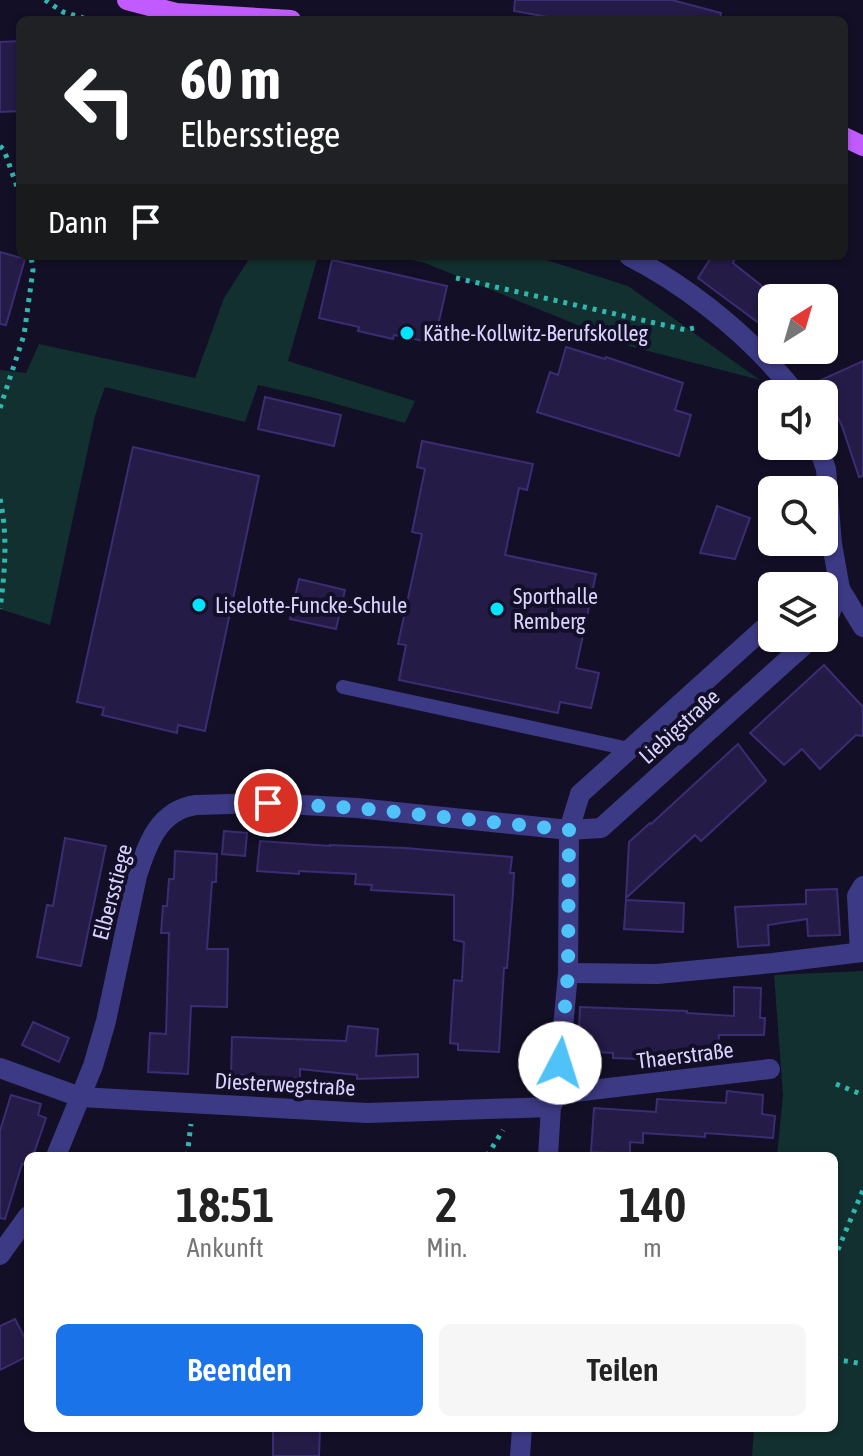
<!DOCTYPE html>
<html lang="de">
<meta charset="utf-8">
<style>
body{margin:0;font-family:"Asap Condensed",sans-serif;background:#f6f6f6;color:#222;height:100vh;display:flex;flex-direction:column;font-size:30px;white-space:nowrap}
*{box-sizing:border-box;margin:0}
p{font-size:26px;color:#767676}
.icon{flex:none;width:44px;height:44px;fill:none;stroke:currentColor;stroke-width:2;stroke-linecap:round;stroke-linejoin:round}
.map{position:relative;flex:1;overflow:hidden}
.details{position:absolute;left:24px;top:1152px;width:814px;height:280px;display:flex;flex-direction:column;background:#fff;border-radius:12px;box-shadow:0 2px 6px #0004}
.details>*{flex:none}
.hud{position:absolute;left:16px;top:16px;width:832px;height:244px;border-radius:12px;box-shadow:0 2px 6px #0004;background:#202124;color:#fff;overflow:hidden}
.needle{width:52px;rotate:37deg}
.fabs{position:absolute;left:758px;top:284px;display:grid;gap:16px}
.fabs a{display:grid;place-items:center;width:80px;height:80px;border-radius:12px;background:#fff;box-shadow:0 2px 6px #0004;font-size:40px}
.pin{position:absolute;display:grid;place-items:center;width:68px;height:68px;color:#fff;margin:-34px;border:4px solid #fff;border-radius:50%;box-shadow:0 2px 8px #0007}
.me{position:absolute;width:88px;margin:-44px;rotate:5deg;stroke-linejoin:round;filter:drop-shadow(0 0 6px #0008)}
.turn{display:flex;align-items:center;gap:28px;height:168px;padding:0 32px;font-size:36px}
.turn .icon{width:104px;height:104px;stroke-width:2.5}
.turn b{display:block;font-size:56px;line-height:68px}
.then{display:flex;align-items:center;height:76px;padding:0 32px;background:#0003;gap:16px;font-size:30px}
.eta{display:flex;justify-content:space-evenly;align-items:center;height:136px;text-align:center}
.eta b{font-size:48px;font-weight:600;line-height:56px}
.button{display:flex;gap:16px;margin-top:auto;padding:16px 32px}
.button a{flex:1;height:92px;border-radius:12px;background:#1a73e8;color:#fff;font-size:32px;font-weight:600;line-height:92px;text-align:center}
.button a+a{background:#f6f6f6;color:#222}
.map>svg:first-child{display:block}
</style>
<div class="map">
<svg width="863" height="1456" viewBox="0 0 863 1456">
<rect width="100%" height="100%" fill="#130f26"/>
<g fill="#12302f">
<polygon points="251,256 318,256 288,361 415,401 405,423 311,397 258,385 245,422 105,387 95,416 50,625 0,609 0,370 26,373 39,344 195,378 224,298"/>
<polygon points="396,256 534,256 628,286 760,380 629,346 425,263"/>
<polygon points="863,971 863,1456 752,1456 754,1428 834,1428 834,1156 777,1156 783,1095 774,975"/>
</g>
<g fill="#241b47" stroke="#3b2d73" stroke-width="2">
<polygon points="515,0 672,0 721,13 720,20 565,20 514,11"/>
<polygon points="20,41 20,111 0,112 0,42"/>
<polygon points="0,252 25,259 6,325 0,324"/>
<polygon points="712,256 736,256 733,263 772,294 772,333 698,278"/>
<polygon points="332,260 447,286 434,343 394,335 393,339 358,331 359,327 319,318"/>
<polygon points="566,347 605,359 606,357 683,383 675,410 691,415 679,456 537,412 550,372 558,375"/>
<polygon points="863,361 863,476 859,477 842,426 819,381"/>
<polygon points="265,397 341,415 334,446 258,429"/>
<polygon points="422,441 533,464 527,490 519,488 505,555 596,574 576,668 599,673 591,708 560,702 558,713 399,680 406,645 398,644 422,534 412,532 425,469 417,467"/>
<polygon points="133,447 259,476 205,731 178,725 177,733 102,715 104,708 77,702"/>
<polygon points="717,506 750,518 735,559 700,553"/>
<polygon points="299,579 345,590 336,629 290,619"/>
<polygon points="824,665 863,707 863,736 856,735 820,769 802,749 784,765 750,733"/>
<polygon points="738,744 766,781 701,841 695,835 626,898 629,842 650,823 651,824"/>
<polygon points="224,831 247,833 245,856 222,854"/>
<polygon points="65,838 106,846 81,966 37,957 47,905 53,906"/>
<polygon points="260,841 330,846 330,845 405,848 512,857 510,873 514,873 513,893 507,968 504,968 499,1052 458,1050 458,1044 450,1043 454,980 462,981 464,942 454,940 454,895 371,890 372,885 355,884 356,874 299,871 299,874 257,871"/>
<polygon points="175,851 217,854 216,882 212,882 207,949 228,949 227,1007 191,1006 188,1074 148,1072 150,1033 166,1034 169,933 161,933 163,906 167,906 169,879 174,879"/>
<polygon points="837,889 840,935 808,936 807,919 768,925 769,945 738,947 735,907 806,904 806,890"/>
<polygon points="626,900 684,903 683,932 624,929"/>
<polygon points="734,987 761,988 760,1018 765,1018 764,1035 719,1035 718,1050 707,1049 706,1054 665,1052 665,1057 639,1055 639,1059 613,1058 613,1053 578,1051 580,1007 687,1011 687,1013 734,1016"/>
<polygon points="33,1022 69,1038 59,1062 22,1045"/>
<polygon points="348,1026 378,1029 376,1056 418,1054 418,1077 357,1079 357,1075 300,1069 300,1078 246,1077 246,1075 231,1075 232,1037 346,1041"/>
<polygon points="727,1091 763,1095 762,1114 775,1116 773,1138 705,1133 705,1137 643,1133 643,1143 630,1142 630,1154 591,1152 594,1108 656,1112 657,1099 726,1103"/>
<polygon points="11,1095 41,1104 38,1115 46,1118 33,1156 28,1156 28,1166 22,1164 5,1219 0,1218 0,1131"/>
<polygon points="15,1319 28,1344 28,1356 0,1370 0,1326"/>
<polygon points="273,1428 320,1428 319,1456 273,1456"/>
</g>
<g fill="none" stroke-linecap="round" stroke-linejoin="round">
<g stroke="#2fb8b0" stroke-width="5" stroke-dasharray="4 6" stroke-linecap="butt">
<polyline points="45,0 63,12 90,20"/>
<polyline points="0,146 4,150 20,195"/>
<polyline points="456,278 686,330 697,327"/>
<polyline points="0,408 24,335 33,270 31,256"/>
<path d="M0 499C8 536 5 572 0 609"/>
<polyline points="836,1084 863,1095"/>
<polyline points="187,1156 191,1124"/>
<polyline points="487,1156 503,1130"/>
<polyline points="834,1259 863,1190"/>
<polyline points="834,1359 863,1364"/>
</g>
<polyline stroke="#3d3a85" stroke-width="14" points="343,687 629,749"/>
<g stroke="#3d3a85" stroke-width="20">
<path d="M629 256C682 283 737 326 776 370 783 378 790 385 796 394"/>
<polyline points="818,446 826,469 832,544 840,589 863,627"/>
<polyline points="824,627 840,589"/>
<polyline points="860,952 857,896 863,886"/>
<polyline points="568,973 657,974 773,963 863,952"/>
<polyline points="0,1068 80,1097 367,1113 551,1107"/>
<polyline points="557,1094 770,1069"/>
<path d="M56 1156 93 1066 106 1021 137 876C147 844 159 810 196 805L268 803 357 808 569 830 601 828 812 638"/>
<polyline points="548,1156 551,1107 557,1094 568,973 569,830 580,794 772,621"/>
<polyline points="0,1255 28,1216"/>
<polyline points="520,1456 522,1428"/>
</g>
<g stroke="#c25bff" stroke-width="20">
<polyline points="127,0 176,13 291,20"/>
<polyline points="844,137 863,146"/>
</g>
</g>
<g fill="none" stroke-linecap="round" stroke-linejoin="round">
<polyline stroke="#4fc3f7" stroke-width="14" stroke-dasharray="0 25.2" points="268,803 357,808 569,830 568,973 560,1063"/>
</g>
<g fill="#00e5ff" stroke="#130f26" stroke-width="3">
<circle cx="407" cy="333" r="8"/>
<circle cx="199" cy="605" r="8"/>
<circle cx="497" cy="609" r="8"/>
</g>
<g text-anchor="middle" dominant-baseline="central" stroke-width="8" stroke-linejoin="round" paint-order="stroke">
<g font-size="22" fill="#d9d4ff" stroke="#130f26" text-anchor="start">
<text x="423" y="333">Käthe-Kollwitz-Berufskolleg</text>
<text x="513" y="596">Sporthalle<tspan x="513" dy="25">Remberg</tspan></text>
<text x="215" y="605">Liselotte-Funcke-Schule</text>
</g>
<g font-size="22" fill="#d9d4ff" stroke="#130f26">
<text transform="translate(679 726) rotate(-42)">Liebigstraße</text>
<text transform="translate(112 892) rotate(-75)">Elbersstiege</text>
<text transform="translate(685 1055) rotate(-7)">Thaerstraße</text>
<text transform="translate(285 1084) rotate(3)">Diesterwegstraße</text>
</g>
</g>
</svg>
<div class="fabs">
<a><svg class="needle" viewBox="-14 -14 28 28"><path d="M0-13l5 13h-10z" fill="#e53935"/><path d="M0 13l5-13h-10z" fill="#767676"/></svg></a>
<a><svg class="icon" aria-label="sound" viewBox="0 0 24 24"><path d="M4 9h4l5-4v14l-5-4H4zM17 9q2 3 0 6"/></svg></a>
<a><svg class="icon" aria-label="search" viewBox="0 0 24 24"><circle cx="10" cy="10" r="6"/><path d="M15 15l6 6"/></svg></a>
<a><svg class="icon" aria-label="layers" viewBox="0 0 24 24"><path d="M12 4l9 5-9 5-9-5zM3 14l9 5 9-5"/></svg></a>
</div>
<div class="pin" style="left:268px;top:803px;background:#d93025"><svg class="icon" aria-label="arrive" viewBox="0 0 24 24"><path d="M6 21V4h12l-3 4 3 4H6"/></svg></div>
<svg class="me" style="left:560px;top:1063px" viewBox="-20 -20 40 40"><circle r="19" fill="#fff"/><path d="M0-13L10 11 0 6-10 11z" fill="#4fc3f7"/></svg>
<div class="hud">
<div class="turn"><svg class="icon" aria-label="left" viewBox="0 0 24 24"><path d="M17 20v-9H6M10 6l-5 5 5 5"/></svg><div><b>60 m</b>Elbersstiege</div></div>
<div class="then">Dann<svg class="icon" aria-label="arrive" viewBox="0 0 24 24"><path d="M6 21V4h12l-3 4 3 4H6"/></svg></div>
</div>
<section class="details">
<div class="eta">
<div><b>18:51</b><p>Ankunft</p></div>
<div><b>2</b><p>Min.</p></div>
<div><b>140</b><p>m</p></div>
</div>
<div class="button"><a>Beenden</a><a>Teilen</a></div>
</section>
</div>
